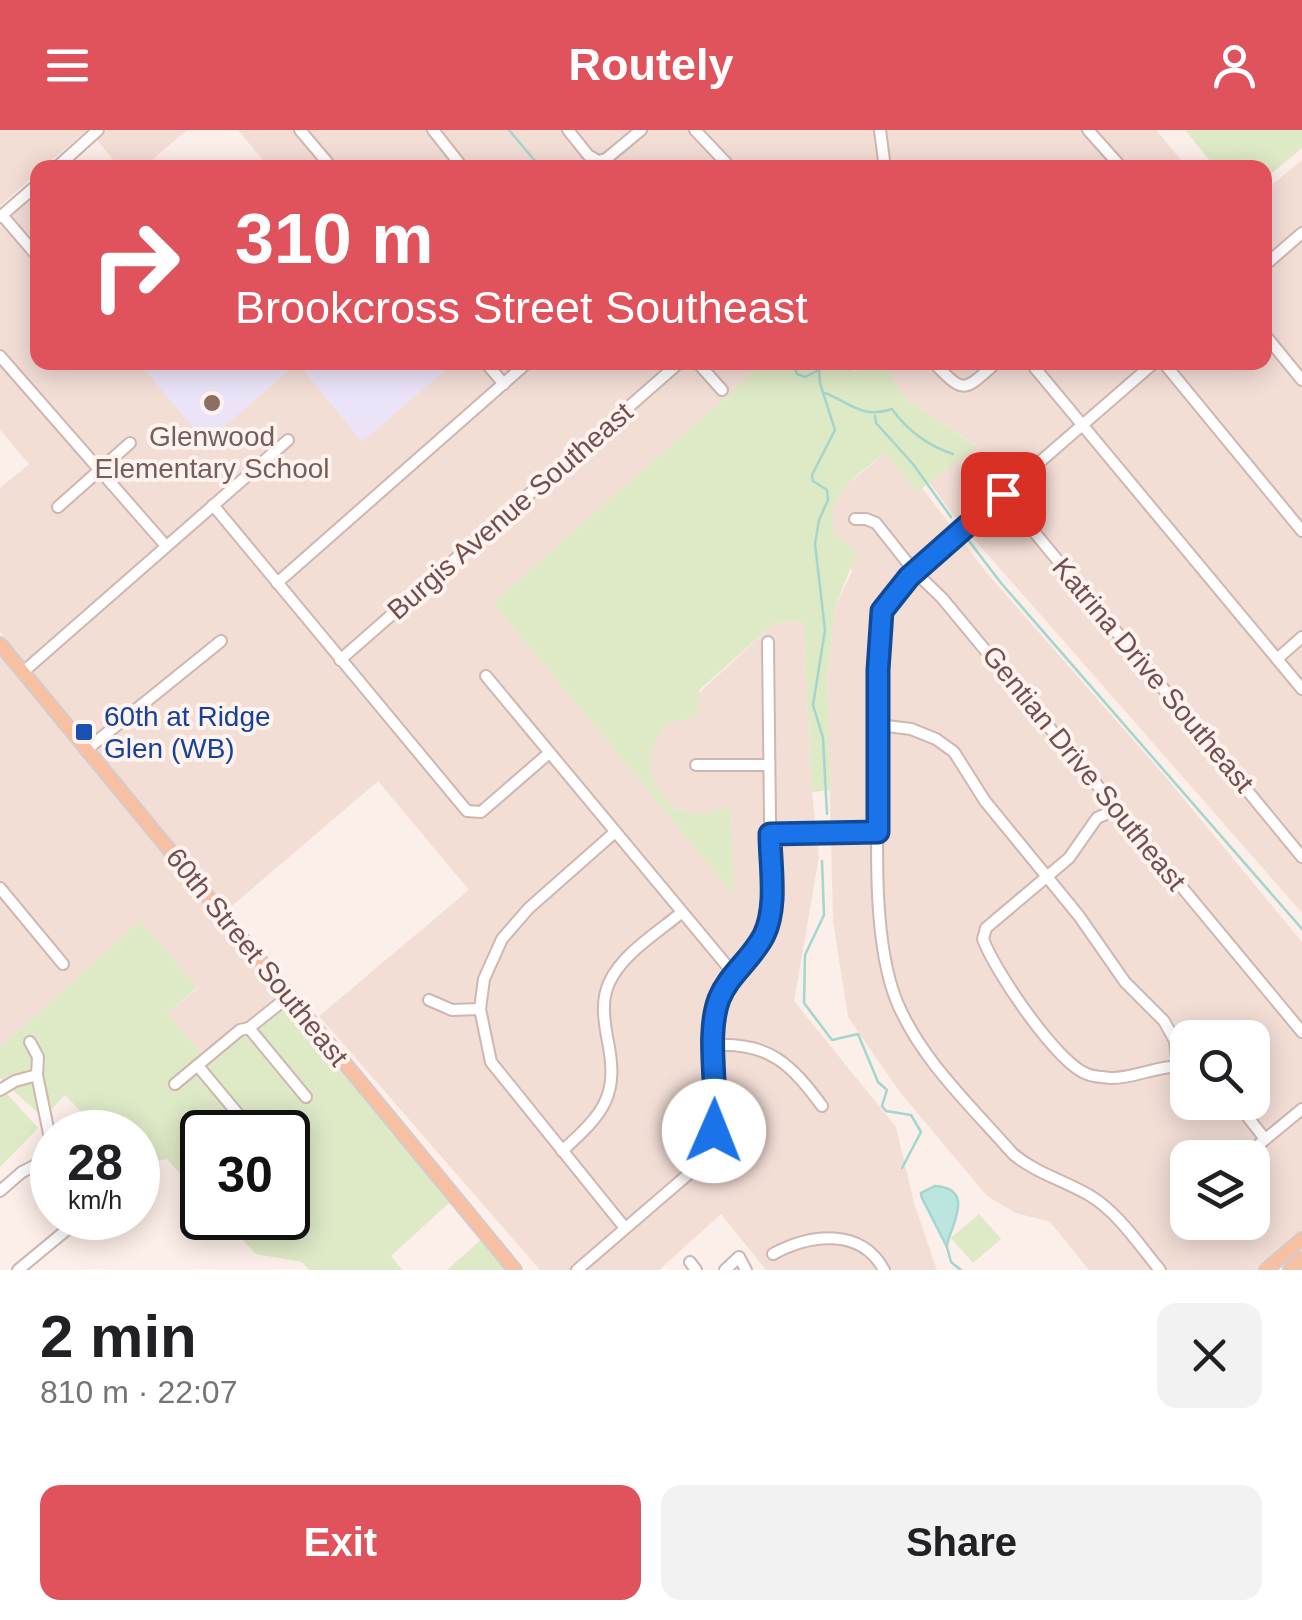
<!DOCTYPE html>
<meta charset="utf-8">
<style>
body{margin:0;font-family:Arial,sans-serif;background:#f2f2f2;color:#202124;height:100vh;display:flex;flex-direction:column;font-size:38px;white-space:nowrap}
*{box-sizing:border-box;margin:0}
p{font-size:32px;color:#757577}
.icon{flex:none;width:55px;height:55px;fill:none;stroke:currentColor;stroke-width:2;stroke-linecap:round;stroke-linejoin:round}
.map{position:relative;height:1140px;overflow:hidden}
.panel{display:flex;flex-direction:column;background:#fff;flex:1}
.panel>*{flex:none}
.guide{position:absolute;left:30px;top:30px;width:1242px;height:210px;border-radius:20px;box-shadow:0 5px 25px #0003;background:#e0525c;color:#fff;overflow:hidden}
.tools{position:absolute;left:1170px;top:890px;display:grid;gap:20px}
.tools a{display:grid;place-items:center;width:100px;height:100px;border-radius:20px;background:#fff;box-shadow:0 5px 25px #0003;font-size:50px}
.speed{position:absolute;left:30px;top:980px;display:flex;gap:20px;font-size:50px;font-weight:700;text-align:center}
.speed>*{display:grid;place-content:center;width:130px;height:130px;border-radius:50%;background:#fff;box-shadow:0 5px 25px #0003;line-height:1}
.speed small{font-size:25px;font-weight:400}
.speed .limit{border:5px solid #111;border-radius:15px;background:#fff;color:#111}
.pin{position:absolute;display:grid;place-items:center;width:85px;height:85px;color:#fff;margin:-42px;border-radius:20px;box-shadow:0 5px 15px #0006}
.me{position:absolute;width:110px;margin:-55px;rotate:1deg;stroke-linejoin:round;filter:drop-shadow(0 0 8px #0008)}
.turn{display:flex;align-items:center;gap:35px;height:210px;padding:0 40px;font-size:45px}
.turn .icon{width:130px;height:130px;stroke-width:2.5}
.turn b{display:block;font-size:70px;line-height:85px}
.round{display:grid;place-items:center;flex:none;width:105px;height:105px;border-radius:20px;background:#f2f2f2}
.headline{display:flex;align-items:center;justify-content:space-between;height:170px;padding:0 40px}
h1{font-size:60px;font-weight:700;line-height:75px}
.button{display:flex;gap:20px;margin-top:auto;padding:20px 40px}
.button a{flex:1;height:115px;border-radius:20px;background:#e0525c;color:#fff;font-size:40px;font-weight:700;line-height:115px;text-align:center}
.button a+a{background:#f2f2f2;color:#202124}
header{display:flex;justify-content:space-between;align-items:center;height:130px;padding:0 40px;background:#e0525c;color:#fff;font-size:45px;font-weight:700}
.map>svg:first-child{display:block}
</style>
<header><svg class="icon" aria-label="menu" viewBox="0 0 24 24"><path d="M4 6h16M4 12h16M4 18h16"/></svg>Routely<svg class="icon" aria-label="person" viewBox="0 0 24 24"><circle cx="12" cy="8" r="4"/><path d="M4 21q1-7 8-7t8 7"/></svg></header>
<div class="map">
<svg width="1302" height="1140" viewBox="0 0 1302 1140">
<rect width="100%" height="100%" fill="#fceee8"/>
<g fill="#f3ded6" fill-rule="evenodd">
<polygon points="0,0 87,0 44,37 38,38 37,43 0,76"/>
<polygon points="107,0 187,0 144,37 120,38 96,9"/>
<polygon points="238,0 1156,0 1187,37 269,38"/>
<polygon points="1302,30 1302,783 953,385 929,352 976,316 905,268 883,233 1265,232 1265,61"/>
<polygon points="37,62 38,232 298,233 362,311 453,233 765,233 493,473 733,763 731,678 702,684 675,680 655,657 650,640 650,621 665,594 775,493 803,491 812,662 819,727 794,871 896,997 914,1073 937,1140 766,1140 721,1084 659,1140 540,1140 319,886 469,760 378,651 227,780 0,502 0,358 29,334 0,300 0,95"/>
<path d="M885 323 922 358 986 442 1164 645 1302 812V1106L1264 1140H1089L1050 1092 1016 1083 987 1066 899 961 848 887 833 790 827 548 835 477 852 441 834 404 831 386 841 360ZM1188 908H1252V972H1188ZM1188 1028H1252V1092H1188Z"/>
<polygon points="0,525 283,867 207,931 167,883 197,859 141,791 0,917"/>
</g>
<polygon fill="#ebe4f8" points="143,232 453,232 453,233 362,312 298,233 206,312 140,235"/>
<g fill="#dee9c6">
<polygon points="1185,0 1302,0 1302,18 1265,49 1265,38 1215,37"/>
<path d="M765 232 825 233 856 241 873 233H883L905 268 977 317 917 362 885 323C856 347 826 362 834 404L857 422 835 477 827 547 831 660 812 662 803 491 775 493 699 560 698 586 665 594C643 633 646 646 675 680L702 684 731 677 734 765 493 473Z"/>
<polygon points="141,790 197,858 167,883 207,931 283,867 450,1072 391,1126 402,1140 309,1140 302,1132 256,1124 222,1088 288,1088 288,1002 202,1002 202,1067 167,1029 138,1035 138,1002 81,1002 88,989 65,965 43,988 0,948 0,917"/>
<polygon points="0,956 38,998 0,1037"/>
<polygon points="979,1084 1001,1109 973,1133 951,1108"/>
<polygon points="482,1109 505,1140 447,1140"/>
</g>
<path fill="#bde5df" stroke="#a3d6cf" stroke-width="2.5" d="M935 1056C979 1059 947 1101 947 1117L922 1068 921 1063Z"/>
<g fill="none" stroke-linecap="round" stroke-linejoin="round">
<g stroke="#a3d6cf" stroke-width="2.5">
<polyline points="509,0 541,38"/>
<polyline points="793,232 797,244 805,247 819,240 820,253 835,300 812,345 813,351 827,360 828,370 819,390 815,414 825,500 813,575 823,608 827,684"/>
<path d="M825 263C851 273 861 289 892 279 907 300 929 316 953 324"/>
<polyline points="875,286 876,293 913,334 951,387"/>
<polyline points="969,411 1001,453 1302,799"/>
<polyline points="822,731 824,785 805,825 804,873 832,910 858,904 878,952 887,960 882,976 886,981 911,985 921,1002 902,1038"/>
<polyline points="947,1117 951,1132 961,1140"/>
</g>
<defs>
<g id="minor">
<polyline points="300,0 332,38"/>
<polyline points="433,0 463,38"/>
<polyline points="568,0 588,25 598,31 606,29 641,0"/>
<polyline points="695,0 731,38"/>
<polyline points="880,0 885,38"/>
<polyline points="1088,0 1122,38"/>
<polyline points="56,38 98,0"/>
<polyline points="2,85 38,127"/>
<polyline points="0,87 38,54"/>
<polyline points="1265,135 1302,103"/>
<polyline points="1265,205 1302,250"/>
<polyline points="0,226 166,416"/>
<polyline points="485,232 504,254"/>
<polyline points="697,232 722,260"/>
<path d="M933 232C965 265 963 262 997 232"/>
<polyline points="1030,232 1302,559"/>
<path d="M1155 232 914 441C903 453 887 467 882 483 872 519 878 561 879 598 879 676 868 802 897 872 921 930 972 977 1013 1024 1036 1043 1063 1050 1089 1065 1118 1082 1139 1115 1160 1140"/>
<polyline points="1163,232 1302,401"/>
<polyline points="1003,364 1302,727"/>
<polyline points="213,375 467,681 481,682 548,624"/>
<polyline points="58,377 130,313"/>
<polyline points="855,389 866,389 876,393 914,441 942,468 1302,902"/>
<polyline points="277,453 528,232"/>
<polyline points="1277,529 1302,507"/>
<polyline points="340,530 680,232"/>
<polyline points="23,542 288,310"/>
<polyline points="486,546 733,843"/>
<polyline points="879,595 911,599 936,609 954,622 985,671 1079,786 1125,852 1164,891 1175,911 1178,936"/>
<polyline points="86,620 221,511"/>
<polyline points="696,635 768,635"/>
<path d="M1117 679 1097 688 1069 728 986 798 983 809C994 840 1057 933 1087 944 1094 947 1103 947 1110 948 1136 949 1163 932 1188 938"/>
<polyline points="614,703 529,778 502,809 484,849 480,879 491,932 625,1098"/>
<polyline points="770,705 879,702"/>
<polyline points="0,758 63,834"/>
<polyline points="429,870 452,880 480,879"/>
<polyline points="249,898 306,967"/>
<polyline points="30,912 38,927 37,945 52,1018"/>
<path d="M714 915C769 912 791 934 822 976"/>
<polyline points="198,936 253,1002"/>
<polyline points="175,954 240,900 249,898 289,866"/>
<polyline points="0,960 15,951 37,945"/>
<polyline points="1236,972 1265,1009"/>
<path d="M562 1021C604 983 620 966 607 907 604 889 601 871 609 853 622 824 657 803 681 783"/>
<polyline points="1233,1028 1251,1021 1302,979"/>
<polyline points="0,1061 22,1042 52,1027"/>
<path d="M773 1124C810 1104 861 1097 884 1140"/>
<polyline points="690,1132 696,1140"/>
<polyline points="18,1140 81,1088"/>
<path d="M577 1140 692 1041C735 987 702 934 718 874 725 845 754 829 765 803 768 796 769 787 771 780L768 512"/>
<polyline points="725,1140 739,1127 746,1140"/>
</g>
<g id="major">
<polyline points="0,514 515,1140"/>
<polyline points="1266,1140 1302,1109"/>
<polyline points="1290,1140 1302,1129"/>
</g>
</defs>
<use href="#minor" stroke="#cfb6b1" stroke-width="14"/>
<use href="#major" stroke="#d6caca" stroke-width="16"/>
<use href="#minor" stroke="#fff" stroke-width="10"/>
<use href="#major" stroke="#f7c0a3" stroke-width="12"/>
</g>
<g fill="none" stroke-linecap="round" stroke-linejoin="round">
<defs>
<path id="route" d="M714 1001C719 961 705 906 719 869 729 844 752 829 764 805 778 776 770 735 770 704L878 702V540L882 481 909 447 1003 364"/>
</defs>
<use href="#route" stroke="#114b97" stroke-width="25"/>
<use href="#route" stroke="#1a73e8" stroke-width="18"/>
</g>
<circle fill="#8d6e63" stroke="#fef3ee" stroke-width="4" cx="212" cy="273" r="10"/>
<rect fill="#1a4fb4" stroke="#fef3ee" stroke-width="4" x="74" y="592" width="20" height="20" rx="5"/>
<g text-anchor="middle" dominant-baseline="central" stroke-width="8" stroke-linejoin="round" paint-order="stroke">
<g font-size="28" fill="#785e54" stroke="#fef3ee">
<text x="212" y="306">Glenwood<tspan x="212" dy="32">Elementary School</tspan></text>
</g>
<g font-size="28" fill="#754f4d" stroke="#fef3ee">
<text transform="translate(510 381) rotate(-41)">Burgis Avenue Southeast</text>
<text transform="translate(1153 545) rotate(50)">Katrina Drive Southeast</text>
<text transform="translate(1084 638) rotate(51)">Gentian Drive Southeast</text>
<text transform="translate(257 827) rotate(51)">60th Street Southeast</text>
</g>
<g font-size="28" fill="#164399" stroke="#fef3ee" text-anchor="start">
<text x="104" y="586">60th at Ridge<tspan x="104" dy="32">Glen (WB)</tspan></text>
</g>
</g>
</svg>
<div class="tools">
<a><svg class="icon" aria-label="search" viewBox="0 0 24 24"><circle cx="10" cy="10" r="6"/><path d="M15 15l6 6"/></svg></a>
<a><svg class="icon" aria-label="layers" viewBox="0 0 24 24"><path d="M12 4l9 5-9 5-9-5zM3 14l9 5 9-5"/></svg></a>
</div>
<div class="speed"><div>28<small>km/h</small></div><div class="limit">30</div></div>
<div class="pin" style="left:1003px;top:364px;background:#d93025"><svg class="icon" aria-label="arrive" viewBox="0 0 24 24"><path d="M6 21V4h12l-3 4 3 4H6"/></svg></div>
<svg class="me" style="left:714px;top:1001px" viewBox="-20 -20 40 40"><circle r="19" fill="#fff"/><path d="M0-13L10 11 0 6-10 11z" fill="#1a73e8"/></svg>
<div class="guide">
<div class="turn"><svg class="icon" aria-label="right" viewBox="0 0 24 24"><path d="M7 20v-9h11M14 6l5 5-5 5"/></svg><div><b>310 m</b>Brookcross Street Southeast</div></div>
</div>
</div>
<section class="panel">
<div class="headline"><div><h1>2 min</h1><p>810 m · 22:07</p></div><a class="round"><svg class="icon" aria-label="close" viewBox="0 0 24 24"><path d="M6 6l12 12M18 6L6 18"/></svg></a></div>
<div class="button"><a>Exit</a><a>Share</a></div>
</section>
